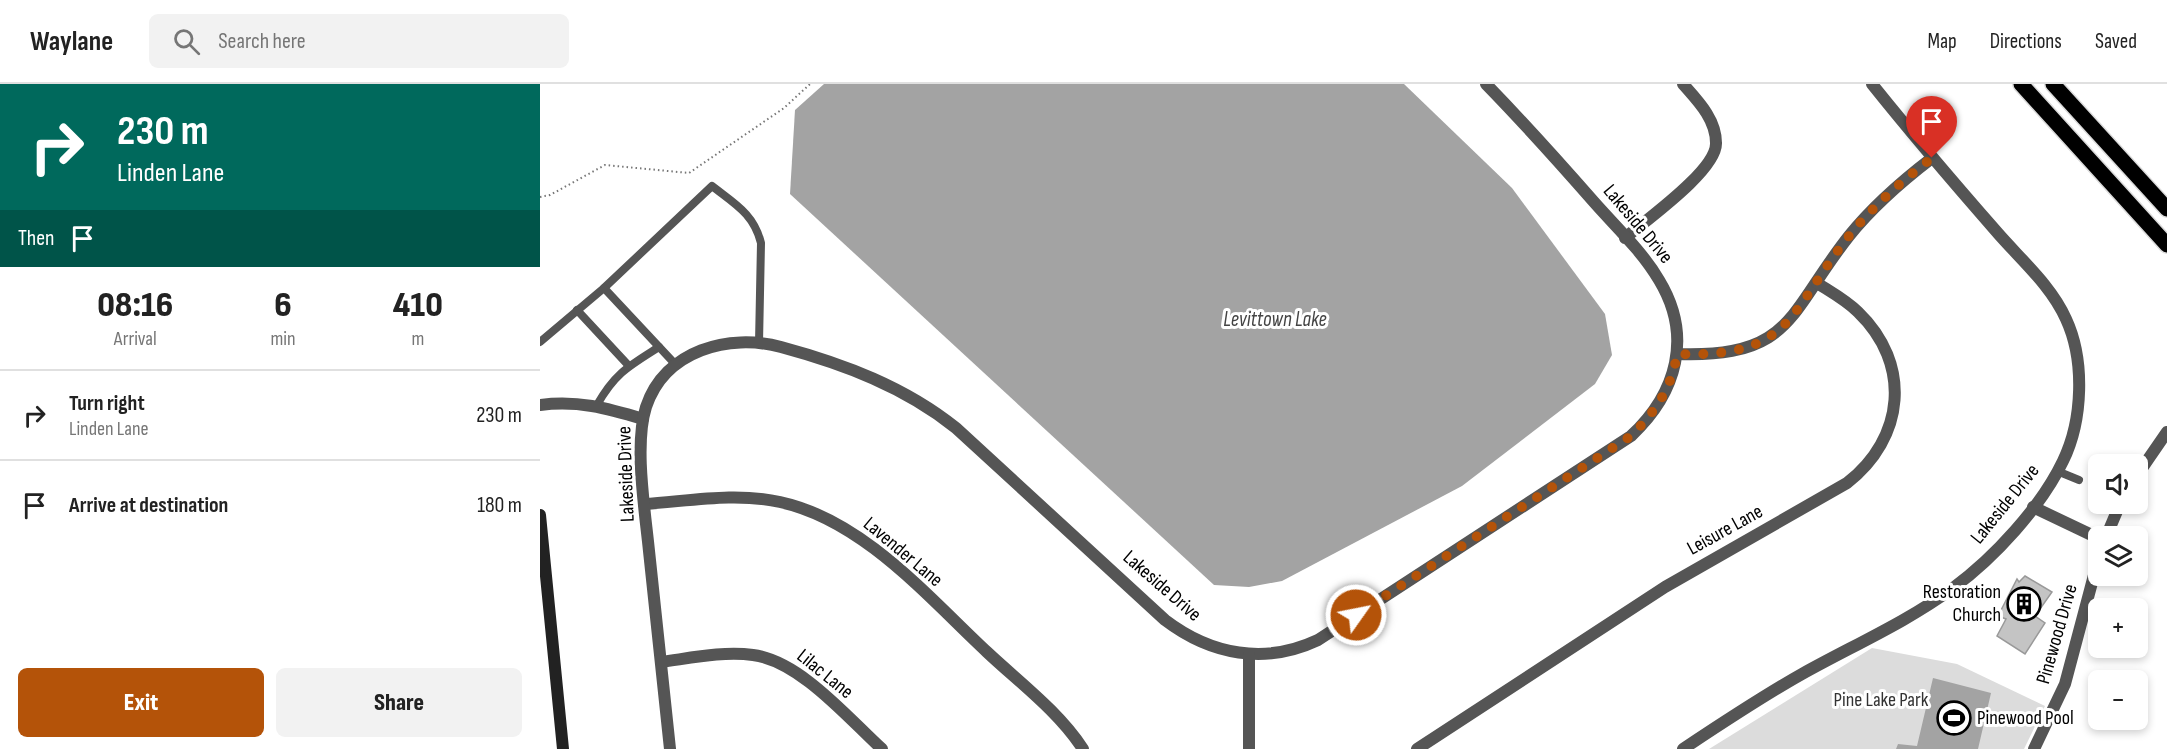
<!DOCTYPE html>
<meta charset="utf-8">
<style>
body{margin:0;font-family:"Sofia Sans Condensed",sans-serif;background:#f2f2f2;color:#222;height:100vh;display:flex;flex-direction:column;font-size:22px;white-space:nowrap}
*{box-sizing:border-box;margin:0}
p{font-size:20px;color:#767676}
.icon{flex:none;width:33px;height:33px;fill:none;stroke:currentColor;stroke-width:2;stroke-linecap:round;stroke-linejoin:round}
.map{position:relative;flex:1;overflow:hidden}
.drawer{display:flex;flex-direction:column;background:#fff;width:540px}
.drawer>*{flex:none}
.guide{background:#00695c;color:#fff;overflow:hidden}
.controls{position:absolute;left:1548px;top:370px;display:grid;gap:12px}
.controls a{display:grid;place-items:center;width:60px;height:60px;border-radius:9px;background:#fff;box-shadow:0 3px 9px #0003;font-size:30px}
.pin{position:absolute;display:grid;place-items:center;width:51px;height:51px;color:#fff;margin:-62px -26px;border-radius:50% 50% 50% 0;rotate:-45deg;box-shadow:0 0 6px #0007}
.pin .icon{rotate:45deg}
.me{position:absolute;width:66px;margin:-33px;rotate:57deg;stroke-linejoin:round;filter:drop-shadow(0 0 4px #0008)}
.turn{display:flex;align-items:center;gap:21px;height:126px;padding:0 18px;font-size:27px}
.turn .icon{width:78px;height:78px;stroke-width:2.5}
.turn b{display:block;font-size:42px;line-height:51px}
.then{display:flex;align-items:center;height:57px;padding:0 18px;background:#0003;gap:12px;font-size:22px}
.eta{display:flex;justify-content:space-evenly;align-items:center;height:102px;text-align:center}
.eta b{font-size:36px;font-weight:800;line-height:42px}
.button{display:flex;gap:12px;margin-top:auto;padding:12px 18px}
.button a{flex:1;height:69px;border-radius:9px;background:#b45309;color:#fff;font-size:24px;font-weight:800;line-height:69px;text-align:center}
.button a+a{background:#f2f2f2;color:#222}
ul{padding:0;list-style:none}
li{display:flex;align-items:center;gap:18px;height:90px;padding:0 18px;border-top:2px solid #e0e0e0}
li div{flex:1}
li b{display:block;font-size:22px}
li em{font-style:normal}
header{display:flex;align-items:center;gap:36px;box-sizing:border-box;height:84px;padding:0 30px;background:#fff;border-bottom:2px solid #e0e0e0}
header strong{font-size:28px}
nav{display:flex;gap:33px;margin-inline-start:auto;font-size:21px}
.search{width:420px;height:54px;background:#f2f2f2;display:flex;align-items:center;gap:15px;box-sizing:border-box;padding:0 21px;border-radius:9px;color:#767676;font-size:22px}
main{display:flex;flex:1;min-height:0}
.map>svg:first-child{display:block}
</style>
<header>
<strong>Waylane</strong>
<div class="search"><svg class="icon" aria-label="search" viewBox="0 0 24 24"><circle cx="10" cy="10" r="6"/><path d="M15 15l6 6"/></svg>Search here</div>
<nav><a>Map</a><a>Directions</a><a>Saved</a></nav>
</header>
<main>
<section class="drawer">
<div class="guide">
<div class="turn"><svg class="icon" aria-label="right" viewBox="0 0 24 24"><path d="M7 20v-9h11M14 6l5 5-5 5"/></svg><div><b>230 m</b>Linden Lane</div></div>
<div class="then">Then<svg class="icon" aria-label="arrive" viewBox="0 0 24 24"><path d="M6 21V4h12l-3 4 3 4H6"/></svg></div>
</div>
<div class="eta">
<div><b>08:16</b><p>Arrival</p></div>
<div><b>6</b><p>min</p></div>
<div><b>410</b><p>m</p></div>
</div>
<ul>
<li><svg class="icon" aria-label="right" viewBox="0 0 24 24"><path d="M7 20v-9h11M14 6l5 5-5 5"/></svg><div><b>Turn right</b><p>Linden Lane</p></div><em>230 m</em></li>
<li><svg class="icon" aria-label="arrive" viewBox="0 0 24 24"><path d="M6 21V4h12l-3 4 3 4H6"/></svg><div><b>Arrive at destination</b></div><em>180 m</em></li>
</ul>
<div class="button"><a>Exit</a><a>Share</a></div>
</section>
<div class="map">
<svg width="1627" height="665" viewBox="0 0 1627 665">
<rect width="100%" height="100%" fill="#fff"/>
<polygon fill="#dcdcdc" points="1332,564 1417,580 1505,622 1484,665 1169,665"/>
<g fill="#a3a3a3">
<polygon points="284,0 864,0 972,104 1065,230 1072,271 1055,300 922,402 742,497 709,503 674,501 250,110 255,26"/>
<polygon points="1393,594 1451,609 1438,665 1356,665 1358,660 1377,662"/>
</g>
<polygon fill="#c4c4c4" stroke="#999" stroke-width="1.5" points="1485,492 1512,508 1495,532 1505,539 1485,570 1457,552 1466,535 1458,532 1477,495 1479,498"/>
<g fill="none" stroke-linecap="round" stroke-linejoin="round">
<defs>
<g id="primary">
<polyline points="1481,0 1627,161"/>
<polyline points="1513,0 1627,125"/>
</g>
</defs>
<use href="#primary" stroke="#dbdbdb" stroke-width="18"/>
<polyline stroke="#777" stroke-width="2" stroke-dasharray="1.5 3" stroke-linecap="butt" points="0,113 10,111 65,81 149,89 244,24 270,0"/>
<g stroke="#555" stroke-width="8">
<path d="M64 204 172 102C195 120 214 130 221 159L219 259"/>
<polyline points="37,226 89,282"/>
<polyline points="0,258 64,204 136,281"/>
<path d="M57 321C75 289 89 282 119 263"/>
<polyline points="1517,387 1539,396"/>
</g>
<g stroke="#555" stroke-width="12">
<path d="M1085 154C1106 136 1177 86 1176 59 1176 35 1158 17 1143 0"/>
<path d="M1137 270C1253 274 1248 229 1309 152 1333 122 1362 97 1392 74"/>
<path d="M0 321C37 316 67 324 103 335"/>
<polyline points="1598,390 1627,348"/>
<path d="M104 420C150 417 195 408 240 418 323 436 388 513 447 568 480 599 518 627 543 665"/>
<polyline points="1493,423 1558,454"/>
<polyline points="1566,453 1580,420"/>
<path d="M121 578C151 574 183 567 213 571 260 577 308 634 342 665"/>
<path d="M130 665C123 599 116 533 109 467 105 426 94 361 106 323 125 266 189 249 241 263 304 280 365 303 416 344L625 536C671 571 725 581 778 556L1091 352C1137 309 1153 252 1119 196 1102 167 1076 143 1054 118 1019 78 983 38 946 0"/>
<polyline points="709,665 709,571"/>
<path d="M877 665 1125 503 1307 399C1365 354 1372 280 1318 228 1306 216 1291 208 1277 199"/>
<path d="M1143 665C1182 639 1221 613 1262 590 1312 562 1367 538 1413 504 1454 474 1501 423 1523 377 1543 336 1545 276 1526 235 1511 201 1480 175 1456 147 1414 99 1372 50 1332 0"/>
<polyline points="1494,665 1525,600 1558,476"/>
</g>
<polyline stroke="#222" stroke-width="12" points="0,431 23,665"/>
<use href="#primary" stroke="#000" stroke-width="15"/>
</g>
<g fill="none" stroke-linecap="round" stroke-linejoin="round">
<path stroke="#b45309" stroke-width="10" stroke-dasharray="0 18" d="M816 531 1091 352C1115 328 1132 304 1137 270 1253 274 1248 229 1309 152 1333 122 1362 97 1392 74"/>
</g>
<defs>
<symbol id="building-ring" viewBox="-11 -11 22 22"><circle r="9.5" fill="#fff" stroke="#000" stroke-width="1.5"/><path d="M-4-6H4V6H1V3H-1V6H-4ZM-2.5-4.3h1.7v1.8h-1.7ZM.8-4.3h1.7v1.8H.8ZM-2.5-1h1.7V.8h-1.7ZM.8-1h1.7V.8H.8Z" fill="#000"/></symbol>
<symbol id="stadium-ring" viewBox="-11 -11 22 22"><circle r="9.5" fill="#fff" stroke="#000" stroke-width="1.5"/><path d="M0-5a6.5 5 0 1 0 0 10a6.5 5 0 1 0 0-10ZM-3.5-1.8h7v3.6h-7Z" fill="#000"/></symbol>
</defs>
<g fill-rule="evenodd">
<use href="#building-ring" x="1465" y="501" width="38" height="38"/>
<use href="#stadium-ring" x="1395" y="615" width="38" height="38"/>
</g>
<g text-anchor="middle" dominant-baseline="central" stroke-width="6" stroke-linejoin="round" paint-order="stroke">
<g font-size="20" fill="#000" stroke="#fff">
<text transform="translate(1098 140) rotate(50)">Lakeside Drive</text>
<text transform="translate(86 390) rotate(-92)">Lakeside Drive</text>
<text transform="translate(1465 420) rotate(-51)">Lakeside Drive</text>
<text transform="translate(1185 446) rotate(-29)">Leisure Lane</text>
<text transform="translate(363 468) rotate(40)">Lavender Lane</text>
<text transform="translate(622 502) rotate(41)">Lakeside Drive</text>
<text transform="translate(1517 550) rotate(-74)">Pinewood Drive</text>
<text transform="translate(285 590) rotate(39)">Lilac Lane</text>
</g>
<g font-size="20" fill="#000" stroke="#fff" text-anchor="end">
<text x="1461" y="508">Restoration<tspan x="1461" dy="23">Church</tspan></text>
<text x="1437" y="634" text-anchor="start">Pinewood Pool</text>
</g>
<g font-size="20" fill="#333" stroke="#fff">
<text x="1341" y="616">Pine Lake Park</text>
</g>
<g font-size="21" font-style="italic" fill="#444" stroke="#fff">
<text x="735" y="235">Levittown Lake</text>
</g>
</g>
</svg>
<div class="controls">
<a><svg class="icon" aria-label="sound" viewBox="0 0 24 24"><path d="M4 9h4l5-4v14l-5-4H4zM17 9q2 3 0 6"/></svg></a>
<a><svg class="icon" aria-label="layers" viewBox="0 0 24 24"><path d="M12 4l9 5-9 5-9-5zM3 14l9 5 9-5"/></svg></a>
<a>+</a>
<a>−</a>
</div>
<div class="pin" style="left:1392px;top:74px;background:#d93025"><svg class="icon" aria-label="arrive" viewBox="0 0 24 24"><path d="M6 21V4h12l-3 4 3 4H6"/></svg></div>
<svg class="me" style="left:816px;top:531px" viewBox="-20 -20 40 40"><circle r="17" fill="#b45309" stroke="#fff" stroke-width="3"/><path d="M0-11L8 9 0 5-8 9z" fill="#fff"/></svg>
</div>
</main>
